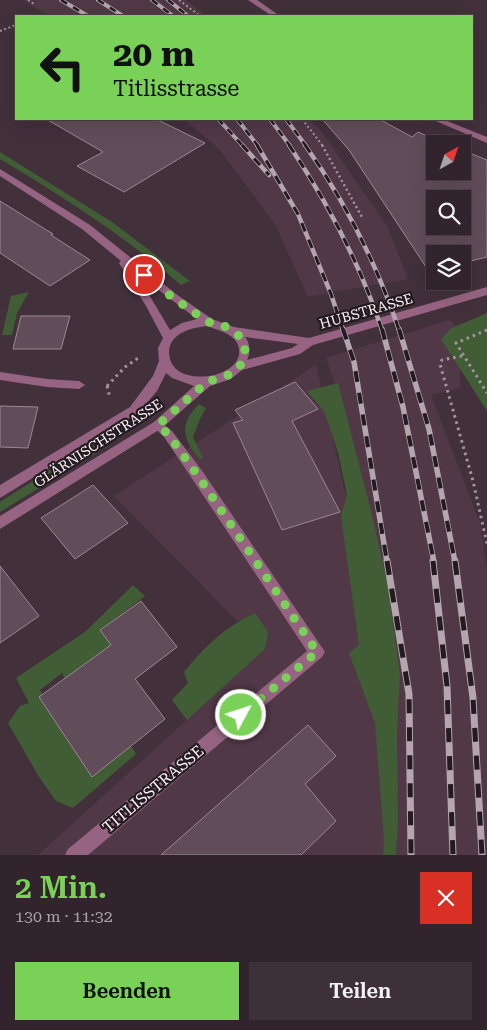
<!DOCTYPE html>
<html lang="de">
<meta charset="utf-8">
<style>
body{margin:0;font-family:"Roboto Serif",serif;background:#3d3038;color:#f1f3f6;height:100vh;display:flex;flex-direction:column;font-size:19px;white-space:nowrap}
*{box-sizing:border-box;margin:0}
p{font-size:16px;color:#a8a4a9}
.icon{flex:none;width:28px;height:28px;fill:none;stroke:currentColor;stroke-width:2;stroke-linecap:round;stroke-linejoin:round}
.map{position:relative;height:855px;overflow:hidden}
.details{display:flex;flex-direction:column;background:#32242c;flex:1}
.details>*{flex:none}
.top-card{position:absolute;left:15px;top:15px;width:458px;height:105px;border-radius:0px;box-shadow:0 5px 20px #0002,0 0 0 1px #4d4148;background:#7ad157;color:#111;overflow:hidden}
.needle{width:32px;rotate:40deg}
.tools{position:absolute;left:426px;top:135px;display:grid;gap:10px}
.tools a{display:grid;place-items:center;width:45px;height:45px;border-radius:0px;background:#32242c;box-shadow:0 5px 20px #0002,0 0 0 1px #4d4148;font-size:25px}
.pin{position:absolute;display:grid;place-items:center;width:42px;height:42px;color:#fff;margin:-21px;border:2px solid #fff;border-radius:50%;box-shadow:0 1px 5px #0007}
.me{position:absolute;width:55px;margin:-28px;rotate:50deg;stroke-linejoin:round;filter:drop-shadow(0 0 4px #0008)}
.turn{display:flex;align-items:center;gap:18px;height:105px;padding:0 15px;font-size:22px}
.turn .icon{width:65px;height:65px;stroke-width:2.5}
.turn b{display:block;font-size:35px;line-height:42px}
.round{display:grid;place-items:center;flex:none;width:52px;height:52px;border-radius:0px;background:#3d3038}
.summary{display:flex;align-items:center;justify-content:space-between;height:85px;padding:0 15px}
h1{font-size:30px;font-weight:600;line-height:38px;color:#7ad157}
.action{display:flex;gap:10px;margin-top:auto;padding:10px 15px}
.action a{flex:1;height:58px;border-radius:0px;background:#7ad157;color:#111;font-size:20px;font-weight:600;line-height:58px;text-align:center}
.action a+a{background:#3d3038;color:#f1f3f6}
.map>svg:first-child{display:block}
</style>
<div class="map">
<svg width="487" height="855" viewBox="0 0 487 855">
<rect width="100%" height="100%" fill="#42303b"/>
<g fill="#513847">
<polygon points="22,0 186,0 206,16 50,16"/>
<polygon points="184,119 310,119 322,132 387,226 408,279 308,297 275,224 220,150"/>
<polygon points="450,320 461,332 460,387 431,395 480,523 487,570 487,855 38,855 265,649 114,496 316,365 347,501 338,393 326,358"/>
</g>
<g fill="#405d35">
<path d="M0 152 112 222 190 281 181 285C125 236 63 197 0 159Z"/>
<polygon points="29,292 17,313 12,335 2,335 11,296"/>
<polygon points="487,313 487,411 441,339 450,329"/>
<polygon points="338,383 371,511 388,586 400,675 397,734 398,822 396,855 383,855 384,840 375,723 349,653 359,645 341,516 347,495 338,452 324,411 307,391"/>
<path d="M199 404 206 408 200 419 193 437 203 458 200 459C182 439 179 424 199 404Z"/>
<polygon points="91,444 98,451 96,453 0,512 0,502"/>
<polygon points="133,585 145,596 104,627 116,642 65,679 62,673 40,690 95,771 129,743 136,754 73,808 56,801 39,777 8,723 20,706 29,703 16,678 85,632"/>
<path d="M255 613 268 632 265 649 187 720 172 700 188 683 184 672C204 647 226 626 255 613Z"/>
</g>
<g fill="#614d59" stroke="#9d8793" fill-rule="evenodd">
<polygon points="46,119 156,119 205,143 124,192 77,166 103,152"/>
<path d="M322 119H379L412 137 418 132 446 144H435V171H462V150L487 160V257L462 263V254H435V269L428 270 349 150ZM435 199H462V226H435Z"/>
<polygon points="0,201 53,234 51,235 90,260 50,286 0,253"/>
<polygon points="21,316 70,316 61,349 13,349"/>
<polygon points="295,382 318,409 292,421 340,512 282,530 233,423 243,420 235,410"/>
<polygon points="0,406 38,407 28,448 0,447"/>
<polygon points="93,485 128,523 75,559 41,518"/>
<polygon points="0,566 39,616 0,643"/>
<polygon points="141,601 177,647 135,679 165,719 92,777 39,697 111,645 100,630"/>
<polygon points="308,725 336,756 305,784 336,821 301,855 161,855"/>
</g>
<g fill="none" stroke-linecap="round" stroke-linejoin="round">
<g stroke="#a3949d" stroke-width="2" stroke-dasharray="2 2.5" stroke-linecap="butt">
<polyline points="28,0 34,4"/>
<polyline points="179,0 200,16"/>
<polyline points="0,31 16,25"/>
<polyline points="302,119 323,146"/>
</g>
<polyline stroke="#a3949d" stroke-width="2.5" stroke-dasharray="2 3" stroke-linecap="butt" points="322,145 363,219"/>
<g stroke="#a3949d" stroke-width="3" stroke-dasharray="2.5 4" stroke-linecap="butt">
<polyline points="487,330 456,343 487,393"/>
<polyline points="462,356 442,360 440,364 473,481 487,544"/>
<polyline points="107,386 125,367 141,356"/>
<polyline points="107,386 110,398"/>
</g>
<g fill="#966482" fill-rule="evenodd">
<polygon points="0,372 47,379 79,381 85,385 79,389 47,387 0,380"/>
<polygon points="158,420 172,431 203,472 325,652 322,657 88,855 65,855 68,849 307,651 193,480 164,437 152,425 154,422"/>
</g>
<g fill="#966482" fill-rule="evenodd">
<polygon points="248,0 257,0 280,16 272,16"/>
<polygon points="431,119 442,119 487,137 487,143"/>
<path d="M0 169 90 225 176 294 212 319 234 327 309 338 487 287V295L313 345 300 354 242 370 231 379 210 386 162 428 0 529V516L154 422 194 386 172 378 166 373 157 391 138 413 0 498V485L130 407 153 376 159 361 158 348 163 338 146 306 119 263 121 261 82 229 0 176ZM136 273 197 319 182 323 170 330ZM207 326C217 330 232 333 237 343 251 371 197 387 176 369 171 364 169 358 169 351 171 332 192 328 207 326ZM245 337 298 344 292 348 247 360C251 352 250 343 245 337Z"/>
</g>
<defs>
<g id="rail-far3">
<polyline points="61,0 88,16"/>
<polyline points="98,0 123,16"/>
<polyline points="152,0 173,16"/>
<polyline points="168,0 188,16"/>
<polyline points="218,119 243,146"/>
<polyline points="237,119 258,146"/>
<polyline points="270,119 290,146"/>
<polyline points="286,119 306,146"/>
</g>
<g id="rail-far2">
<polyline points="242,145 269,175"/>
<polyline points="257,145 298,214 331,294 343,330"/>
<path d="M289 145C328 203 360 264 382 330"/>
<path d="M305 145C345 201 377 265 399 330"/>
</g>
<g id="rail-far1">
<polyline points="343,329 354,362 387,562"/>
<polyline points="382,329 403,407 434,562"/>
<polyline points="399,329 429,429 455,562"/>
</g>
<g id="rail">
<polyline points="387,561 409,694 411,855"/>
<polyline points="433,561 447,686 453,855"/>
<polyline points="455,561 473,698 482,855"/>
</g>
</defs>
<use href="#rail-far3" stroke="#b4a5ae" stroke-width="4"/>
<use href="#rail-far2" stroke="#b4a5ae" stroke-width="4.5"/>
<use href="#rail-far1" stroke="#b4a5ae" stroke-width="5.5"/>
<use href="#rail" stroke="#b4a5ae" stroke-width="7"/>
<use href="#rail-far3" stroke="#231b20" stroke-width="2.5" stroke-dasharray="7" stroke-linecap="butt"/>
<use href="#rail-far2" stroke="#231b20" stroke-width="3" stroke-dasharray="9" stroke-linecap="butt"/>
<use href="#rail-far1" stroke="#231b20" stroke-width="4" stroke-dasharray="11" stroke-linecap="butt"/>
<use href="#rail" stroke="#231b20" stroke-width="5" stroke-dasharray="14" stroke-linecap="butt"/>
</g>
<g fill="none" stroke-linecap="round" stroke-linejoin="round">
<polyline stroke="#7ad157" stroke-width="9" stroke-dasharray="0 16.2" points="144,275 172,297 208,322 222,325 234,331 241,338 245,348 244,357 240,366 231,374 207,382 158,425 168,434 198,476 317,652 241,715"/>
</g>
<g text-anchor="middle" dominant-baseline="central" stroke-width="4.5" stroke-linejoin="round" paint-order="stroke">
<g font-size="14" fill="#fdf1f8" stroke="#231b20">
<text transform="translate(366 311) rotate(-16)">HUBSTRASSE</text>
<text transform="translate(98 443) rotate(-33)">GLÄRNISCHSTRASSE</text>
</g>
<g font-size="16" fill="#fdf1f8" stroke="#231b20">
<text transform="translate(153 789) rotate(-40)">TITLISSTRASSE</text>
</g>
</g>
</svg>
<div class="tools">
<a><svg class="needle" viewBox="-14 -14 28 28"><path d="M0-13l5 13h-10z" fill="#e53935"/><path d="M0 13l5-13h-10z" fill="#a8a4a9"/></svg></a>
<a><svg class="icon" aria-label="search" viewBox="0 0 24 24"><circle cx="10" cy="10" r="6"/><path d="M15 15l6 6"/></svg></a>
<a><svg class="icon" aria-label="layers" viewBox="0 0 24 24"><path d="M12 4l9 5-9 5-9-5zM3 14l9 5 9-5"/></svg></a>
</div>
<div class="pin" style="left:144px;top:275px;background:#d93025"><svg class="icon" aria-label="arrive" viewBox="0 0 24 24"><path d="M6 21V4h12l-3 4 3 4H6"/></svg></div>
<svg class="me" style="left:241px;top:715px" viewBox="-20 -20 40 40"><circle r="17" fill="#7ad157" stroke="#fff" stroke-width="3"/><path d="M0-11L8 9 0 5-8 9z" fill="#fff"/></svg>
<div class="top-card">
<div class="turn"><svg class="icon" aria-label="left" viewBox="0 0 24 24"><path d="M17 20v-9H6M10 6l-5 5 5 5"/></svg><div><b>20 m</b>Titlisstrasse</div></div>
</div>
</div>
<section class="details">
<div class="summary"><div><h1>2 Min.</h1><p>130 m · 11:32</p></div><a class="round" style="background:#d93025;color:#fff"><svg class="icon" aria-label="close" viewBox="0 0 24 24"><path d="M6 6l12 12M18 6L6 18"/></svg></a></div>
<div class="action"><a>Beenden</a><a>Teilen</a></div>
</section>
